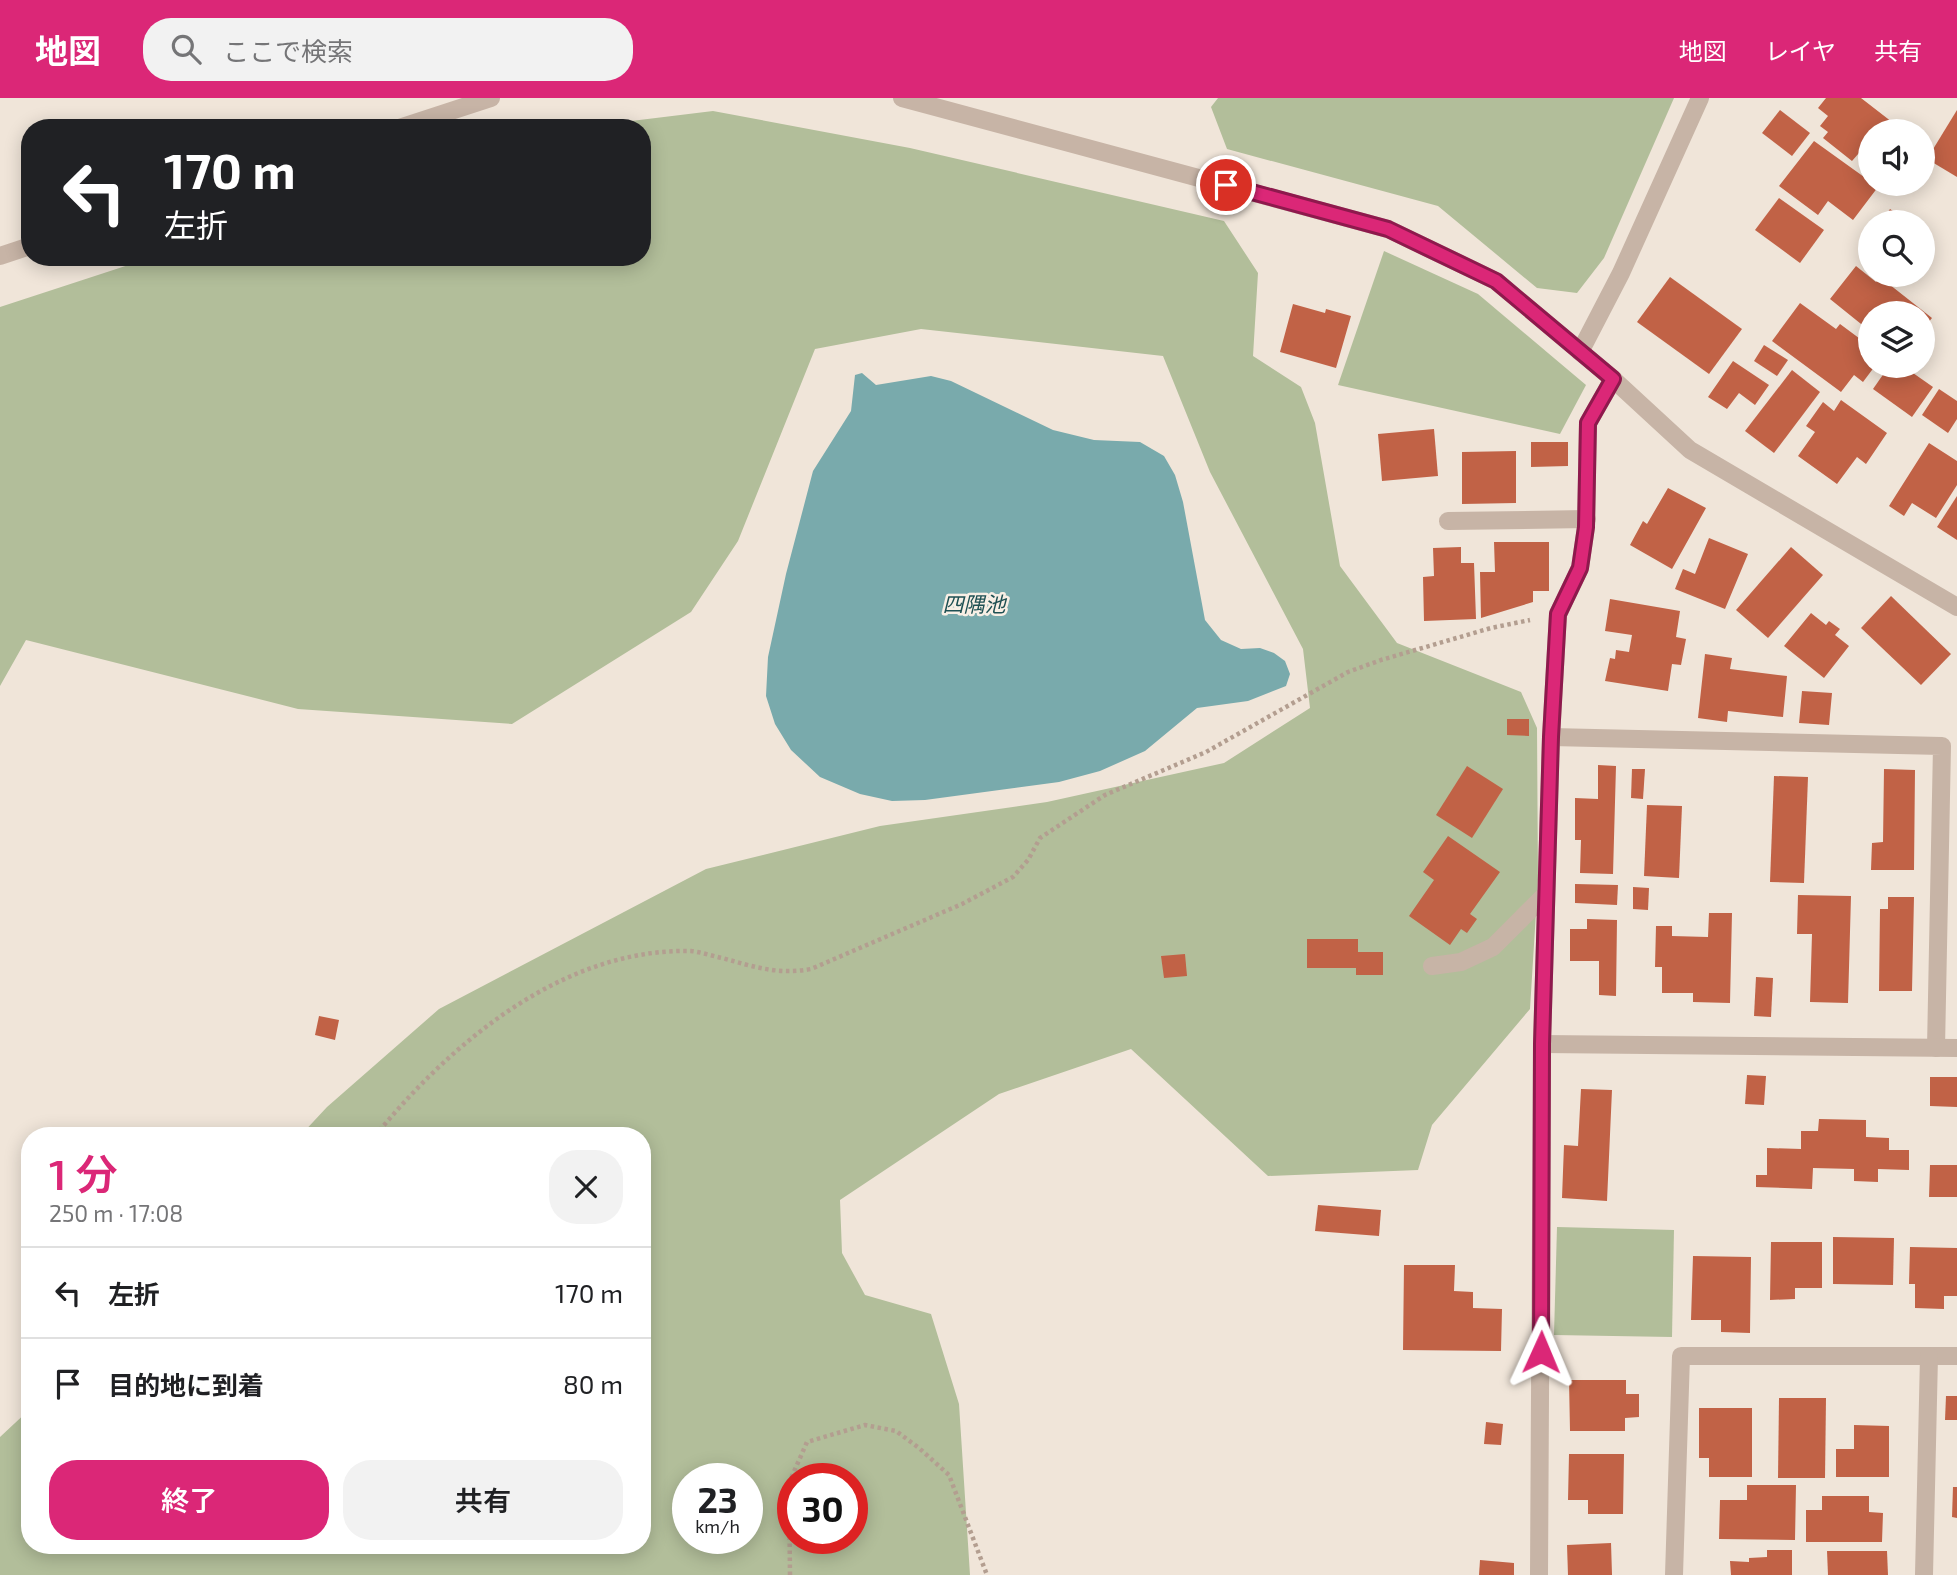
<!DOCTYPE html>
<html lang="ja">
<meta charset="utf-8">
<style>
body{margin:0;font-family:"Exo 2","Noto Sans JP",sans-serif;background:#f2f2f2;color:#202124;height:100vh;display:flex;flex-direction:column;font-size:26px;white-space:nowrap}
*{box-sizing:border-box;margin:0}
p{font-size:23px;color:#757577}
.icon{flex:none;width:38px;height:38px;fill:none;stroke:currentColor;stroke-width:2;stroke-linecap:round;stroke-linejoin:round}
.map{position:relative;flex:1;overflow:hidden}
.panel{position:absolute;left:21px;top:1029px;width:630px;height:427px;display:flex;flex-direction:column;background:#fff;border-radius:28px;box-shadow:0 4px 18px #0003}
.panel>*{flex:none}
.top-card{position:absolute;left:21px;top:21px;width:630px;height:147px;border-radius:28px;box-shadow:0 4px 18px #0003;background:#202124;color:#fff;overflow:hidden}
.fabs{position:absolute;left:1858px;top:21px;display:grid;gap:14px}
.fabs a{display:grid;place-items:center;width:77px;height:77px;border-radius:50%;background:#fff;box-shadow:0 4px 18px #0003;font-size:35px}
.speed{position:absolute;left:672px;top:1365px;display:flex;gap:14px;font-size:35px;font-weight:700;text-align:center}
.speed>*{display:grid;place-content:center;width:91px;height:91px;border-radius:50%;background:#fff;box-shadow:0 4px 18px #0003;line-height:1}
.speed small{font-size:18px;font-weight:400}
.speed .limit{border:10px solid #d22;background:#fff;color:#111}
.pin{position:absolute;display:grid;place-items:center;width:60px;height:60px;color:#fff;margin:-30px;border:4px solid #fff;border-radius:50%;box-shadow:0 2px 7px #0007}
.me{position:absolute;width:77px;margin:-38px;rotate:1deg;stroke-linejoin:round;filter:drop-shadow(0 0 5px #0008)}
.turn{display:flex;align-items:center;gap:24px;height:147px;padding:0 28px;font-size:32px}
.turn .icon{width:91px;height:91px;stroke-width:2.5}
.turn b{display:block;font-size:49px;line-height:60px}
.round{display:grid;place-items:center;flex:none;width:74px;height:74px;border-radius:28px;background:#f2f2f2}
.overview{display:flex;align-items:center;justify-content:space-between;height:119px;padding:0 28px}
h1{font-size:42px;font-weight:600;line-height:52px;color:#db2777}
.cta{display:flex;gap:14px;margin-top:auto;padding:14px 28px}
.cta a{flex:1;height:80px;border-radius:28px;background:#db2777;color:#fff;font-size:28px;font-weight:600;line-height:80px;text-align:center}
.cta a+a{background:#f2f2f2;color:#202124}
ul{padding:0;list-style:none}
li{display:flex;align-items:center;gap:21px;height:91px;padding:0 28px;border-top:2px solid #e0e0e0}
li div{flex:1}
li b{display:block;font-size:26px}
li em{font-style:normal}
header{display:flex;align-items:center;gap:42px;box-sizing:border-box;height:98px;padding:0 35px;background:#db2777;color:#fff}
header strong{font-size:33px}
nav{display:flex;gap:38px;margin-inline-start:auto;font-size:24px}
.search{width:490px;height:63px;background:#f2f2f2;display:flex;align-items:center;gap:18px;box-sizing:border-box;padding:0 24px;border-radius:28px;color:#757577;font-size:26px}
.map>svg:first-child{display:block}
</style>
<header>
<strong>地図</strong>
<div class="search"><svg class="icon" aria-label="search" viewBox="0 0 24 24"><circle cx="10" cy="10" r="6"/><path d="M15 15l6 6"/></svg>ここで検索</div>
<nav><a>地図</a><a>レイヤ</a><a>共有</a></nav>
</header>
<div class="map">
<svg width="1957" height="1477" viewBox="0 0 1957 1477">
<rect width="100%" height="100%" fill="#f0e5d9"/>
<g fill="#b2be9a" fill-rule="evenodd">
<polygon points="1218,0 1674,0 1604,160 1577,195 1537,190 1438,108 1227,51 1211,9"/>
<path d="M713 13 910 50 1224 123 1258 175 1253 258 1301 289 1315 325 1340 468 1397 545 1521 594 1537 630 1538 782 1530 911 1432 1027 1418 1072 1268 1078 1131 951 999 996 840 1102 842 1155 865 1197 931 1216 959 1306 970 1477H0V1339L30 1311V1447H642V1038H300L327 1009 439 911 706 771 880 728 1047 704 1224 665 1310 610 1303 551 1210 374 1163 258 921 231 815 251 738 443 691 514 512 626 298 611 26 542 0 588V209L153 159H642V30H574ZM688 1381H747V1440H688ZM793 1381H852V1440H793Z"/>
<polygon points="1384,153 1478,196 1586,287 1560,336 1338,287"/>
<polygon points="1557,1129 1674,1132 1672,1239 1554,1237"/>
</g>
<polygon fill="#79aaac" points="862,275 876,287 931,278 951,283 1053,332 1094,342 1140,344 1164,358 1175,377 1183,404 1205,522 1221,542 1241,551 1260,550 1274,555 1285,563 1290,576 1286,588 1248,603 1197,610 1145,653 1100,673 1059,684 925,702 892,703 860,696 820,679 791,652 775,626 766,598 768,559 786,476 813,373 851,313 855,277"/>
<g fill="#c16246">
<polygon points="1826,0 1861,0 1901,31 1899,33 1871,33 1871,64 1859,55 1852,63 1823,40 1828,34 1820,28 1828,18 1818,10"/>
<polygon points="1780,12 1810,35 1792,58 1762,35"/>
<polygon points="1957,12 1957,79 1927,61"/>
<polygon points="1814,43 1878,89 1853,122 1828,103 1818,117 1779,88"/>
<polygon points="1779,100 1824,132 1800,165 1755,132"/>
<polygon points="1890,111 1909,124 1881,124"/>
<polygon points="1856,168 1876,184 1880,179 1932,220 1923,231 1923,215 1871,215 1871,234 1830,201"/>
<polygon points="1670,179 1742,231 1709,276 1637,224"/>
<polygon points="1800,205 1836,231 1840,226 1871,249 1871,268 1875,268 1863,284 1854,277 1841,294 1772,243"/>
<polygon points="1293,206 1325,215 1326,211 1351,218 1336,270 1280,254"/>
<polygon points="1764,247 1788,262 1777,278 1754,263"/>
<polygon points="1733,263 1769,287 1755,307 1739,295 1727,311 1708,299"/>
<polygon points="1889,268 1903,268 1933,289 1912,319 1873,291"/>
<polygon points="1792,272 1820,294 1774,355 1745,333"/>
<polygon points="1939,291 1957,303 1957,321 1948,335 1922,317"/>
<polygon points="1841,302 1887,335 1866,366 1857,359 1837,386 1798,358 1815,334 1806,328 1823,304 1834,313"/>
<polygon points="1434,331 1438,378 1382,383 1378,336"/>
<polygon points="1531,344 1568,344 1568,368 1531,369"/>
<polygon points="1929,345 1957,363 1957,387 1936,420 1912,405 1904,418 1889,408"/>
<polygon points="1516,353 1516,405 1462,406 1462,354"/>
<polygon points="1668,390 1706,410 1672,471 1630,447 1643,423 1647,426"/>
<polygon points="1957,398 1957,442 1937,429"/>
<polygon points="1709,440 1748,456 1725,511 1675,491 1683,471 1695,476"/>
<polygon points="1494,444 1549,444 1549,493 1533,493 1533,504 1481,520 1480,474 1495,474"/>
<polygon points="1461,449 1461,465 1474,465 1476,521 1424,523 1423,479 1434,478 1433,450"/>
<polygon points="1791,449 1823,477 1768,540 1736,512"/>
<polygon points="1891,498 1951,556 1921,587 1861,530"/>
<polygon points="1610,501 1680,513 1676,539 1686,541 1681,567 1672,566 1668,593 1605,583 1610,560 1615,561 1616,552 1629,554 1632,537 1605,533"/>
<polygon points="1811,515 1826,527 1829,523 1840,531 1835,537 1849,548 1824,580 1784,548"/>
<polygon points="1705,556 1732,560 1730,571 1787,578 1783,619 1728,613 1727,624 1698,620"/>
<polygon points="1802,593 1832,595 1829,627 1799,625"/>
<polygon points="1507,621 1529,621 1529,638 1507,637"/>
<polygon points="1598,667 1616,668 1613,776 1580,775 1581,742 1575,742 1575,700 1598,701"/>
<polygon points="1467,668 1503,691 1472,740 1436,717"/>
<polygon points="1632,671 1645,671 1643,701 1631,700"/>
<polygon points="1884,671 1915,672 1914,772 1871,772 1872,745 1883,744"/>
<polygon points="1774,678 1808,679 1804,785 1770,784"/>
<polygon points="1647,707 1682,708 1679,780 1644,778"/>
<polygon points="1448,738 1500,774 1470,816 1477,821 1467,835 1461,831 1450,847 1409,818 1434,782 1423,774"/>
<polygon points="1575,786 1618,787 1617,807 1575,805"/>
<polygon points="1633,789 1649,790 1648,812 1633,811"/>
<polygon points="1798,797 1851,798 1848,905 1810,904 1812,836 1797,836"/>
<polygon points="1888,799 1914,799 1912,893 1879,893 1880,811 1888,811"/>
<polygon points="1709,815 1732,815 1730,905 1693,904 1693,895 1662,895 1662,869 1655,869 1656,828 1672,828 1672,838 1708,839"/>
<polygon points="1587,821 1617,822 1616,898 1599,897 1599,863 1570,863 1570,831 1587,831"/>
<polygon points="1307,841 1358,841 1358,854 1383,854 1383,877 1356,877 1356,870 1307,870"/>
<polygon points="1185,856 1187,878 1164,880 1161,858"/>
<polygon points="1756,879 1773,880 1771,919 1754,918"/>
<polygon points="319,918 339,922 335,942 315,937"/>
<polygon points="1747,977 1766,978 1764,1007 1745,1006"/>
<polygon points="1930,979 1957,979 1957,1009 1930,1008"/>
<polygon points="1581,991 1612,992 1607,1103 1562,1100 1564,1047 1578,1048"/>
<polygon points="1819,1021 1866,1022 1866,1039 1889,1040 1889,1052 1909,1052 1909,1072 1878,1071 1878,1084 1854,1083 1854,1071 1813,1070 1812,1091 1756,1089 1756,1077 1767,1077 1767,1050 1801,1051 1801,1033 1818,1033"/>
<polygon points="1930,1067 1957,1067 1957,1099 1929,1099"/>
<polygon points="1318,1107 1381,1112 1379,1138 1315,1133"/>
<polygon points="1833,1139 1894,1140 1893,1187 1833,1186"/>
<polygon points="1771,1144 1822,1144 1822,1190 1795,1190 1795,1201 1770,1202"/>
<polygon points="1910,1149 1957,1150 1957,1198 1944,1198 1944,1211 1915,1210 1915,1186 1909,1186"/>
<polygon points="1693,1158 1751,1159 1750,1235 1721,1234 1721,1222 1691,1222"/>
<polygon points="1404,1167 1455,1167 1454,1193 1473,1194 1473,1210 1502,1211 1501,1253 1403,1252"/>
<polygon points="1569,1282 1626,1282 1626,1296 1639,1296 1639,1319 1625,1320 1625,1333 1570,1333"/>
<polygon points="1946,1298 1957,1298 1957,1322 1945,1322"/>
<polygon points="1779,1300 1826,1300 1825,1380 1778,1380"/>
<polygon points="1699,1310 1752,1310 1752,1379 1709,1379 1709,1360 1699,1360"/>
<polygon points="1486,1324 1503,1326 1501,1347 1484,1346"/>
<polygon points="1854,1327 1889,1328 1889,1379 1836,1379 1836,1351 1854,1351"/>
<polygon points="1569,1356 1624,1356 1623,1416 1588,1416 1588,1402 1568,1402"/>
<polygon points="1747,1387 1796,1387 1795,1442 1719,1441 1720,1402 1747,1402"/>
<polygon points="1953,1389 1957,1389 1957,1420 1952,1419"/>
<polygon points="1822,1398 1869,1398 1869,1414 1883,1415 1882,1444 1806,1444 1806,1412 1822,1412"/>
<polygon points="1611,1445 1612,1477 1568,1477 1567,1447"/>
<polygon points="1767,1452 1792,1452 1792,1477 1731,1477 1730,1463 1749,1464 1749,1460 1767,1459"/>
<polygon points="1827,1453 1887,1453 1888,1477 1828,1477"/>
<polygon points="1480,1462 1514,1465 1514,1477 1479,1477"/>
</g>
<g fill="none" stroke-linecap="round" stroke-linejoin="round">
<g stroke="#b39e90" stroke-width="4.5" stroke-dasharray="3.5 3.5" stroke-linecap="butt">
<path d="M375 1038C451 945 563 850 691 853 701 854 712 858 722 860 755 869 778 877 811 871L962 806 1013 779 1028 762 1040 740 1105 697 1206 654 1348 574 1381 562 1491 530 1530 522"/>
<polyline points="790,1477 789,1385 807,1344 865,1327 896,1333 919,1350 949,1377 987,1477"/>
</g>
<g stroke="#c7b4a6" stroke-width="18">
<polyline points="902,0 1388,131 1496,183 1613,281 1690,352 1957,509"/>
<polyline points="399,30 491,0"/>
<polyline points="0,158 30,148"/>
<polyline points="1580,254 1621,175 1700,0"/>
<polyline points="1448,423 1587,421"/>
<polyline points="1551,639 1942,648 1936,950"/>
<polyline points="1432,868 1461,864 1493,849 1546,796"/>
<polyline points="1542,946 1957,950"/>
<polyline points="1539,1477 1542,946 1551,639 1558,516 1580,470 1586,429 1588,325 1613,281"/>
<polyline points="1674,1477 1681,1258 1957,1258"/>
<polyline points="1924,1477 1929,1258"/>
</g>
</g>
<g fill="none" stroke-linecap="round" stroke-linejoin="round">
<defs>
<polyline id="route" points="1226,87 1388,131 1496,183 1613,281 1588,325 1586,429 1580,470 1558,516 1551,639 1542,946 1541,1254"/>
</defs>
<use href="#route" stroke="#8e194d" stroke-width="18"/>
<use href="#route" stroke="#db2777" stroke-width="12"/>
</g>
<g text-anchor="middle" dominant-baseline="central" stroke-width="5" stroke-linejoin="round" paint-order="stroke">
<g font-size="21" font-style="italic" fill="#1e5053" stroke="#f8efe5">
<text x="974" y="505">四隅池</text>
</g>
</g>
</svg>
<div class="fabs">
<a><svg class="icon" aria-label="sound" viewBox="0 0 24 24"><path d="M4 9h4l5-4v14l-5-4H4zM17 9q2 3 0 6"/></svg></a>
<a><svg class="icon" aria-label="search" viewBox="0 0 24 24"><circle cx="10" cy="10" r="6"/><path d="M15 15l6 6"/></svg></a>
<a><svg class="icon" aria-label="layers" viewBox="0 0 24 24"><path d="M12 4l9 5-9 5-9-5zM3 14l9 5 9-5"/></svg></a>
</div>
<div class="speed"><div>23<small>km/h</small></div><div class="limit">30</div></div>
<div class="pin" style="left:1226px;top:87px;background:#d93025"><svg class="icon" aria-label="arrive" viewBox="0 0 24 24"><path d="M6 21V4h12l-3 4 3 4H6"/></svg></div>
<svg class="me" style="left:1541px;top:1254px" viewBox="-20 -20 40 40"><path d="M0-17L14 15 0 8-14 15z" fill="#db2777" stroke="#fff" stroke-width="4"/></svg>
<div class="top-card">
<div class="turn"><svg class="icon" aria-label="left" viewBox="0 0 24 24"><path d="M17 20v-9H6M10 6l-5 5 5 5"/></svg><div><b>170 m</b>左折</div></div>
</div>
<section class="panel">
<div class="overview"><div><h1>1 分</h1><p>250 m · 17:08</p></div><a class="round"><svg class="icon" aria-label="close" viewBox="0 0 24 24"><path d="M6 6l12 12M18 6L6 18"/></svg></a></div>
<ul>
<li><svg class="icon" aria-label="left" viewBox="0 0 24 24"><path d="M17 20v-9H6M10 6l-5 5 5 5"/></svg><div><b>左折</b></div><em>170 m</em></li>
<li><svg class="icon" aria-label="arrive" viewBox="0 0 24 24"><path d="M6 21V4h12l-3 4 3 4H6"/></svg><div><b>目的地に到着</b></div><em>80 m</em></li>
</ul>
<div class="cta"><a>終了</a><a>共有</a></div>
</section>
</div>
